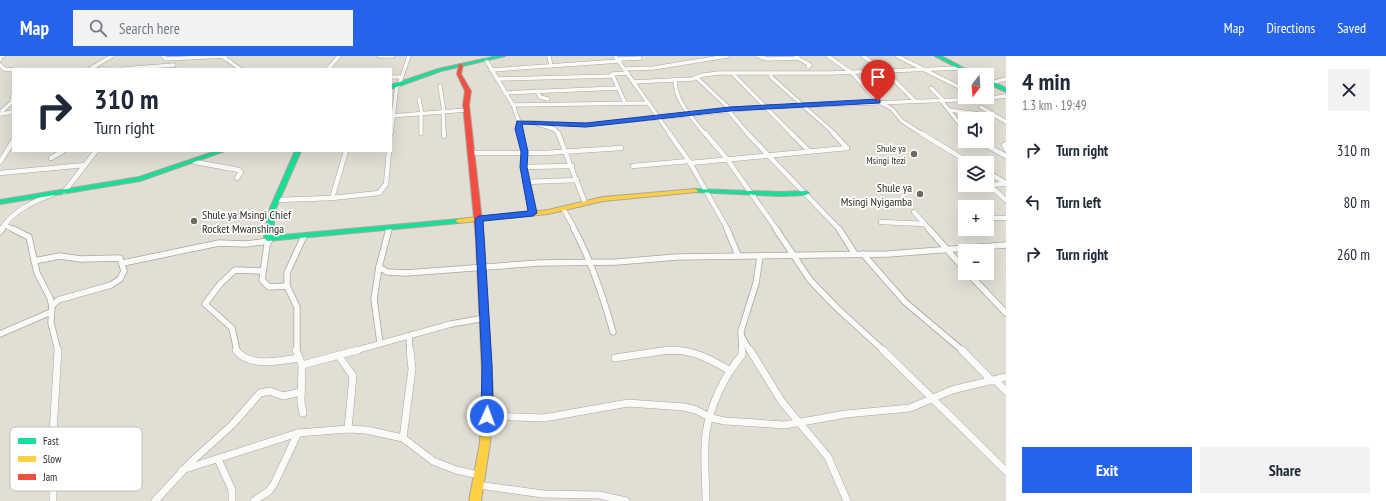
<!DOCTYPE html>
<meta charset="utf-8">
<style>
body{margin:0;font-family:"PT Sans Narrow",sans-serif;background:#f2f2f3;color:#1f2937;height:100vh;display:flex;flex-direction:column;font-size:15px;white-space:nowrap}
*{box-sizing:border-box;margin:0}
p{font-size:13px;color:#747a83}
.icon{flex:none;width:22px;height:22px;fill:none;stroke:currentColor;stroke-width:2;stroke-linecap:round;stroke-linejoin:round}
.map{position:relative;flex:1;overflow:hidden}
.details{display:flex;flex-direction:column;background:#fff;width:380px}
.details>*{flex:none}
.banner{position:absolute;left:12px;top:12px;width:380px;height:84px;border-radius:0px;box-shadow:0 4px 16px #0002;background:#fff;color:#1f2937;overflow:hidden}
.needle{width:26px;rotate:197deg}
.buttons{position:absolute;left:958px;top:12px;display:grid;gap:8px}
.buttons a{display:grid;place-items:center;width:36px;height:36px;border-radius:0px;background:#fff;box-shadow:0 4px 16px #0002;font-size:20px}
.pin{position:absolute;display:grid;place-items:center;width:34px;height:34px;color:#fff;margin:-41px -17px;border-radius:50% 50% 50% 0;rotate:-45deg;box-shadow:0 0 4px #0007}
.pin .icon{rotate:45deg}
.me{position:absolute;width:44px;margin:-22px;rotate:2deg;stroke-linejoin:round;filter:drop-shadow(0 0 3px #0008)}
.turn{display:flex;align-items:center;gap:14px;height:84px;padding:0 16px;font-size:18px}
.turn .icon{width:52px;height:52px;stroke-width:2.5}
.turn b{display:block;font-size:28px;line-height:34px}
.round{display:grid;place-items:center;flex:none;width:42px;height:42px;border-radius:0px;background:#f2f2f3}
.headline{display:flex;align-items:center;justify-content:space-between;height:68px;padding:0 16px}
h1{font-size:24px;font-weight:600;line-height:30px}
.cta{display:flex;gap:8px;margin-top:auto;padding:8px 16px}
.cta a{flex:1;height:46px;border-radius:0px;background:#2563eb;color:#fff;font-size:16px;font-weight:600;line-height:46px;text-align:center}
.cta a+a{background:#f2f2f3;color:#1f2937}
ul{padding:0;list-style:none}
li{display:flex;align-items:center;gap:12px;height:52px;padding:0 16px}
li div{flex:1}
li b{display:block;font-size:15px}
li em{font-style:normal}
header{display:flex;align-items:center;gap:24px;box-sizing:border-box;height:56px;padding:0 20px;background:#2563eb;color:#fff}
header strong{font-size:19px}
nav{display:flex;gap:22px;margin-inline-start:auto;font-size:14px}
.search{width:280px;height:36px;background:#f2f2f3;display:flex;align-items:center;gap:10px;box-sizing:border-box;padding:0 14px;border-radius:0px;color:#747a83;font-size:15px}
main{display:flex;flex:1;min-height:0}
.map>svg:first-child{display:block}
</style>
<header>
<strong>Map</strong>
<div class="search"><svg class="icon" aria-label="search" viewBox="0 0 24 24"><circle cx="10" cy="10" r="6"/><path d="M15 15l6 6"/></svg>Search here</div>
<nav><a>Map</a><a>Directions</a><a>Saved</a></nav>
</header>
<main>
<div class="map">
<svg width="1006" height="445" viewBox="0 0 1006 445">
<rect width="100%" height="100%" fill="#e1ded4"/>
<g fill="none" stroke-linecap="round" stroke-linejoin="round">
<defs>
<g id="street-far3">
<polyline points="163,0 166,3 226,0"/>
<polyline points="379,0 393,0"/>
<polyline points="549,0 551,10"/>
<polyline points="615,0 670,78"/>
<polyline points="758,0 767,3 798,2 796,0"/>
<polyline points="828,0 852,17 878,45 892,53 902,65 922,78"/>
<polyline points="863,0 885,15 915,45"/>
<polyline points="897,0 965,34"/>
<path d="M225 1 224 2C231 5 234 10 241 13"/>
<polyline points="798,2 810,9 808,11"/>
<polyline points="619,3 640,2"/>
<polyline points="0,4 0,1 3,0"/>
<polyline points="486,4 513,49 519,66 586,69 764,51 983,43 1006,40"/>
<polyline points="0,9 4,13 13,14"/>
<polyline points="90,13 112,0"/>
<polyline points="101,13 106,13"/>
<polyline points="123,13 174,9"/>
<polyline points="328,13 339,0"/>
<polyline points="625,13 654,12 727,0"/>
<polyline points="491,14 620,5"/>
<polyline points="771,17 771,21 835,78"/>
<polyline points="733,18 792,78"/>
<polyline points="391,21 401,21"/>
<polyline points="697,22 730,53"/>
<polyline points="497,23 613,20"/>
<path d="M675 24C675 46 692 61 705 78"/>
<polyline points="634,26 692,23 703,19 719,17 831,17 961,12"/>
<polyline points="991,27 1006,23"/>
<polyline points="399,29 409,0"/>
<polyline points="440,30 444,56"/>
<polyline points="931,32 943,44"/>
<polyline points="537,35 540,41 548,43"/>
<polyline points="505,37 618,32"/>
<polyline points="419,43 422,58"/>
<polyline points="941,44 965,75"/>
<polyline points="625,47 612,18 628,17"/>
<polyline points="513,49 649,47"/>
<polyline points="981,51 1006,66"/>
<polyline points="727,53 748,78"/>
<polyline points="949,54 994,60"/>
<polyline points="2,55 12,46 13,38"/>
<polyline points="443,56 444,78"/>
<polyline points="0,58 13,56"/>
<polyline points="421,58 421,78"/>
<polyline points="391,60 466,54"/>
<polyline points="519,66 520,78"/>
<polyline points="538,68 554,73 559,78"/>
<polyline points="391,78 397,29"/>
</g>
<g id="street-far2">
<polyline points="444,77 444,80"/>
<polyline points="519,77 524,96 523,111 533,157"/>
<polyline points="558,77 585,147"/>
<polyline points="669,77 689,105 728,174"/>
<polyline points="705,77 727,103 777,174"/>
<polyline points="747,77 840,174"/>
<polyline points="791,77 809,95"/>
<polyline points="833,77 847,92"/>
<polyline points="921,77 970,107"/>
<polyline points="978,85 1006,100"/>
<polyline points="1006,88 1004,89 1006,93"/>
<polyline points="471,97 545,97 621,92"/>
<polyline points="51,102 63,95"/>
<polyline points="0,106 13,85"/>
<polyline points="195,106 239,114 241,116 237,122"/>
<polyline points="690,107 847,92"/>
<polyline points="633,110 689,105"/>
<polyline points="523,111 572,110"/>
<polyline points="987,116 1006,127"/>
<polyline points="0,117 85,109"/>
<polyline points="526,126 577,124"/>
<polyline points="987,129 1006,128"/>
<polyline points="989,129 1006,144"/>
<polyline points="64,136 96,95"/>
<polyline points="332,142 346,95"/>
<polyline points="277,144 332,142 379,137 386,128 389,95"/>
<polyline points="961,147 965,151"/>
<polyline points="564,154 575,174"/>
<polyline points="914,156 930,174"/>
<polyline points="987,162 1006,162"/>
<polyline points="881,166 925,168"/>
<polyline points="4,169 15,174"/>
<path d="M1 174C13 154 33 146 53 138"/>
<polyline points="388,174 389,172"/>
</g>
<g id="street-far1">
<polyline points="13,173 29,181 37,217 50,242 52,250 51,267 58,295"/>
<path d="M574 173C592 206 603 240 613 276"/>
<polyline points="727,173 738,199"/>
<polyline points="776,173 810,224 837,252 884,295"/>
<polyline points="839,173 855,198"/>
<polyline points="929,173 965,214"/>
<polyline points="0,176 2,173"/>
<polyline points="270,183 267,189 262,224 269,231 287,230 297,251 297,295"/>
<polyline points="863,198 905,246 963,295"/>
<polyline points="34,205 60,200 81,203 120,202 124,215 120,223 111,229 58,244 52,250"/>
<polyline points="123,207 219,187 246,188 269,185"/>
<polyline points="379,211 387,216 406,217 539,207 617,206 677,201 888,198 1006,189"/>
<polyline points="968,217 1006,257"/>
<polyline points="287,230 287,217 304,180"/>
<polyline points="0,278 51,256"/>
<polyline points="409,280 410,295"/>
<polyline points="742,281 750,295"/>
<polyline points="380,287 374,243 379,211 389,173"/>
<polyline points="237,295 232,272 205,248 220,228 235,214 262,215"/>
<polyline points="354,295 451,268 485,262"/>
<polyline points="657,295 685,295"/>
<polyline points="742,295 741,275 756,227 760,201"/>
</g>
<g id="street">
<path d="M236 294C249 312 280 305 299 302"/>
<polyline points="296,294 302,309 301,346 303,357"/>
<path d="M672 294C694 294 711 304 729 314"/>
<polyline points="750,294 782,346 828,401 847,445"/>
<polyline points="883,294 1006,415"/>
<polyline points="962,294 992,325"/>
<polyline points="338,299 353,320 348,373"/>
<polyline points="615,302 669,294"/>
<polyline points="302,309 358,294"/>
<polyline points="996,325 1006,335"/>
<polyline points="487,360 544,362 628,347 684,351 696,354 711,362 725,365 785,369 846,358 910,352 952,334 1006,321"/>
<polyline points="403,382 412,313 410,294"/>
<polyline points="218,403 232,434 232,445"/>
<polyline points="182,414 298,377 348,373 366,374 403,382 433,405 456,414 479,419"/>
<polyline points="478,429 543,438 599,439 626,445"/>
<polyline points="53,445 53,377 58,294"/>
<polyline points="155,445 192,405 232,369 260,337 270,335 283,340 301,336"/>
<polyline points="254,445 269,435 274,428 298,377"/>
<path d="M706 445C706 425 703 396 706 377 710 350 724 320 742 299V294"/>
</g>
<g id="fast">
<polygon points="497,0 505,0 441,15 391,33 391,29 438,13"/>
<polygon points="935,0 941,0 977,19 971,19"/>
<polygon points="987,23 1006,32 1006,36 987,27"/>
<polygon points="216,95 225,95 140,125 0,148 0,144 139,121"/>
<polygon points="295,95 301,95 276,152 272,180 459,163 463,165 459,167 267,185 264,181 270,152"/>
<polygon points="695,133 781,136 806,135 809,137 806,139 781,140 693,136 692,135"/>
</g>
<g id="slow">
<polygon points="695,133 698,135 697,136 603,145 548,158 459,167 455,165 459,163 548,154 603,141"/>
<polygon points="477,181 480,181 484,183 493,337 490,387 481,445 469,445 480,387 483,337 476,183"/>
</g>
<polygon id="jam" points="459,8 463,9 461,18 471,35 469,49 484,183 480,185 476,183 463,49 465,35 457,18"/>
</defs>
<use href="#street-far3" stroke="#a9a69f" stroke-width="4.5"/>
<use href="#street-far2" stroke="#a9a69f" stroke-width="5.5"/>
<use href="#street-far1" stroke="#a9a69f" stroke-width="7"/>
<use href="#street" stroke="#a9a69f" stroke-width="8"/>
<use href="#fast" stroke="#a9a69f" stroke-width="2"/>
<use href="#slow" stroke="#a9a69f" stroke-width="2"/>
<use href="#jam" stroke="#a9a69f" stroke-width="2"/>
<use href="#street-far3" stroke="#fafaf9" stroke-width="3.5"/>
<use href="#street-far2" stroke="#fafaf9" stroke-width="4.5"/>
<use href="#street-far1" stroke="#fafaf9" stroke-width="5.5"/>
<use href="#street" stroke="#fafaf9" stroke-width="7"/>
<use href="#fast" fill="#16e098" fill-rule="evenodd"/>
<use href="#slow" fill="#ffcf43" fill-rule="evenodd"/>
<use href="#jam" fill="#f24e42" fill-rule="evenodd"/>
</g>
<polygon fill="#2563eb" stroke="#184099" points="878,43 880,44 880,47 730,55 586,71 522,68 528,96 527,111 537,157 533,160 483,165 492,309 493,360 491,364 487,365 483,364 481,360 482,309 475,163 479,160 528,155 520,111 521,96 515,73 517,65 586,67 730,51"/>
<g fill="#6d6a62" stroke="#fff" stroke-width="1.5">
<circle cx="914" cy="98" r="4"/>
<circle cx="920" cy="138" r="4"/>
<circle cx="194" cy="165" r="4"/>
</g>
<g text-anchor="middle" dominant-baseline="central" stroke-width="3.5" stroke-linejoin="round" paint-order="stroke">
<g font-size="10" fill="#2e2c25" stroke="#fff" text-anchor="end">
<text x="906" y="92">Shule ya<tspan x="906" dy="12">Msingi Itezi</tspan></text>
</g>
<g font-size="12" fill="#2e2c25" stroke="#fff" text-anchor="end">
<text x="912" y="131">Shule ya<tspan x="912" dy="14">Msingi Nyigamba</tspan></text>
<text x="202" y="158" text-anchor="start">Shule ya Msingi Chief<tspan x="202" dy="14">Rocket Mwanshinga</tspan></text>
</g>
</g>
<rect x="10" y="371" width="132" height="64" rx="6" fill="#fff" stroke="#c0c0be" stroke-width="1"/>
<rect x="18" y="382" width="18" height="6" fill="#16e098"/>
<rect x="18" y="400" width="18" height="6" fill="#ffcf43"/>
<rect x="18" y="418" width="18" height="6" fill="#f24e42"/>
<g font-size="11" fill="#2e2c25">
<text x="43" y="389">Fast</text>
<text x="43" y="407">Slow</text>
<text x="43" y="425">Jam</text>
</g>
</svg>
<div class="buttons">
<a><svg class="needle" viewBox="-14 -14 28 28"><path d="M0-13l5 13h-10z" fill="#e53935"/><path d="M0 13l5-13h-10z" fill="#747a83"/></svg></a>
<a><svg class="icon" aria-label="sound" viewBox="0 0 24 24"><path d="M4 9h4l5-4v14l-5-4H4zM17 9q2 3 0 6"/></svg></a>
<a><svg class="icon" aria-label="layers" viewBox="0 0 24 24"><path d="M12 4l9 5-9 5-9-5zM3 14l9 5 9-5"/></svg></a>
<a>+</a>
<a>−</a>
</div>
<div class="pin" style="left:878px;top:45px;background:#d93025"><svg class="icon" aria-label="arrive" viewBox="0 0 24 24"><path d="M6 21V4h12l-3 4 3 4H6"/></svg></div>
<svg class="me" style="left:487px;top:360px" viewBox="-20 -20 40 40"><circle r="17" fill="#2563eb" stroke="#fff" stroke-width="3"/><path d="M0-11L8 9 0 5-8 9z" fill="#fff"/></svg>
<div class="banner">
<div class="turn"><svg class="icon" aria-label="right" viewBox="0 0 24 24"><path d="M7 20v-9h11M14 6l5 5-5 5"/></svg><div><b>310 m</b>Turn right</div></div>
</div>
</div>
<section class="details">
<div class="headline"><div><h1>4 min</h1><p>1.3 km · 19:49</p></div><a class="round"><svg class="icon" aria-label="close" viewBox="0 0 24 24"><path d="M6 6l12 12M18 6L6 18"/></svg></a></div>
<ul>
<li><svg class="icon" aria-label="right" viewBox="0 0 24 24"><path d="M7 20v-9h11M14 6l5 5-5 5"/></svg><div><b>Turn right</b></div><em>310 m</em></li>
<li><svg class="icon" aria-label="left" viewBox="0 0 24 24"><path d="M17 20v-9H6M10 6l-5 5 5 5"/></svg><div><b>Turn left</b></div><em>80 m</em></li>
<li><svg class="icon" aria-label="right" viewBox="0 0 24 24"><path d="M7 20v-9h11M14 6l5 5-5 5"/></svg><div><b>Turn right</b></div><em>260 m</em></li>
</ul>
<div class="cta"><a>Exit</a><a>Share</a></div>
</section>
</main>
